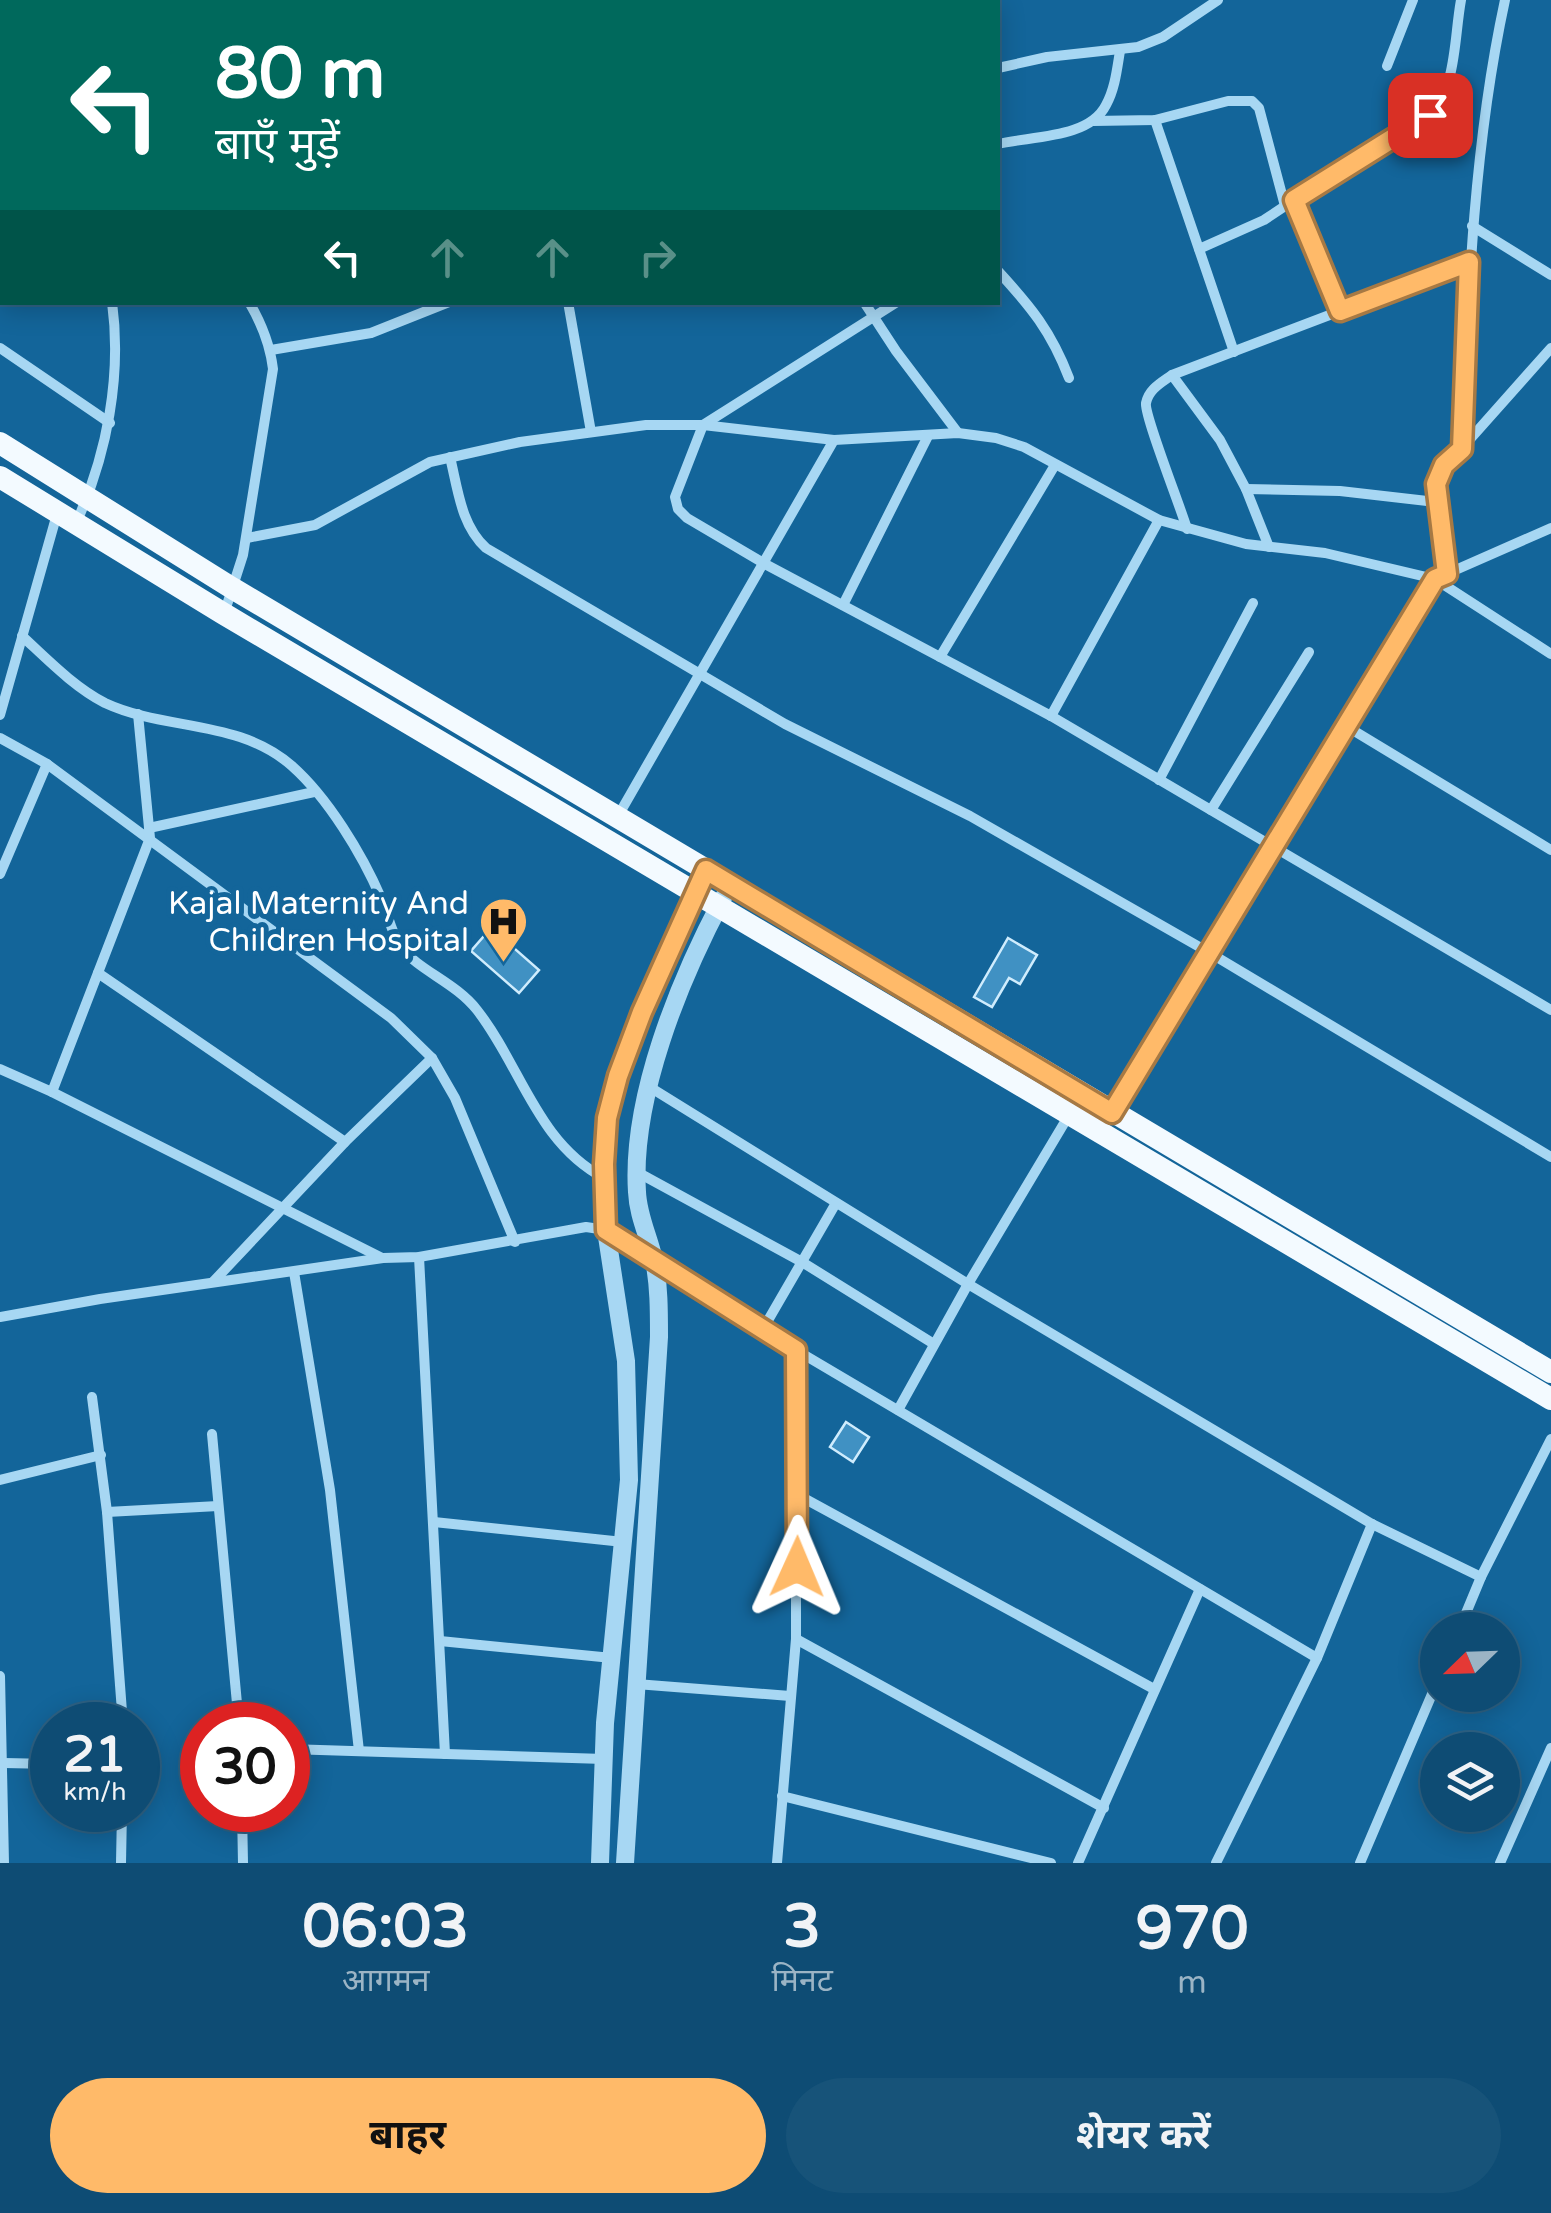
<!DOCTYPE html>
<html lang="hi">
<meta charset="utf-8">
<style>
body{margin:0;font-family:"Varela Round","Noto Sans Devanagari",sans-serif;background:#175379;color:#f1f3f6;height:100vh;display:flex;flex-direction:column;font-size:38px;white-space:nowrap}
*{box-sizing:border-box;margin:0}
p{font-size:32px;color:#9bb4c5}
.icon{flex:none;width:55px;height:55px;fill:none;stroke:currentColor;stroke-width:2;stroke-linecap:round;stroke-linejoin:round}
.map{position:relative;height:1863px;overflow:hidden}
.panel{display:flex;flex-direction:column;background:#0e4c74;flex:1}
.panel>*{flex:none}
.hud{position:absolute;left:0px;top:0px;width:1000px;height:305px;box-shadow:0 5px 25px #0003,0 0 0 2px #2e6386;background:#00695c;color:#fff;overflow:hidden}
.needle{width:65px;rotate:247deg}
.tools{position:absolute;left:1420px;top:1612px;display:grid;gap:20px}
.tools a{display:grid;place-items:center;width:100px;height:100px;border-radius:50%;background:#0e4c74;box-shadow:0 5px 25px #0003,0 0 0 2px #2e6386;font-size:50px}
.speed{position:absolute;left:30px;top:1702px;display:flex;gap:20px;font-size:50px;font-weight:700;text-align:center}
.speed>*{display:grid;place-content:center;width:130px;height:130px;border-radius:50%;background:#0e4c74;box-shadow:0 5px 25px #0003,0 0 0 2px #2e6386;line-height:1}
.speed small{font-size:25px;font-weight:400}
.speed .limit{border:15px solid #d22;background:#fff;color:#111}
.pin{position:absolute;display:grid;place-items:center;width:85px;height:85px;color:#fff;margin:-42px;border-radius:20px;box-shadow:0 5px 15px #0006}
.me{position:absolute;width:110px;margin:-55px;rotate:1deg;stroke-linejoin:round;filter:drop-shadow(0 0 8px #0008)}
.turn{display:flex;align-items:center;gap:35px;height:210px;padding:0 50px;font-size:45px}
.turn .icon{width:130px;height:130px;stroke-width:2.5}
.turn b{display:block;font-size:70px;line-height:85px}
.lanes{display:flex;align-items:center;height:95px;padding:0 50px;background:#0003;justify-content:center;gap:50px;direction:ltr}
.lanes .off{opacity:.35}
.eta{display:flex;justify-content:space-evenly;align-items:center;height:170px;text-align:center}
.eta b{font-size:60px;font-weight:700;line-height:70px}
.cta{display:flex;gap:20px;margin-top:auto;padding:20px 50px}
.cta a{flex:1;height:115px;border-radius:60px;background:#ffba69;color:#111;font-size:40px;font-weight:700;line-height:115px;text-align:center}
.cta a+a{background:#175379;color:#f1f3f6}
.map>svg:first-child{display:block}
</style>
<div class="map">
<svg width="1551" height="1863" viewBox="0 0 1551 1863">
<rect width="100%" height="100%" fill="#13659a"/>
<g fill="#4091c3" stroke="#cfecfd" stroke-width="2.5">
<polygon points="491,928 539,970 519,993 471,951"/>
<polygon points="1008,938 1037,955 1020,984 1009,978 992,1007 974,997"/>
<polygon points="846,1422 869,1437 853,1462 830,1447"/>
</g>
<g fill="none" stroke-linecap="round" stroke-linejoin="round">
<g stroke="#a7d7f3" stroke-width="10">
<polyline points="39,0 40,2"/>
<polyline points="286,0 286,2"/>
<polyline points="677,0 679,2"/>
<polyline points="804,0 805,2"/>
<polyline points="940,0 943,2"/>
<polyline points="431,2 431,0"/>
<polyline points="537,2 537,0"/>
<polyline points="716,2 723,0"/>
<polyline points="1387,66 1413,0"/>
<polyline points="998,68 1047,57 1138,47 1163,37 1218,0"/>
<polyline points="0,90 2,90"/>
<polyline points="1155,120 1234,352"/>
<polyline points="1093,121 1155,120 1228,101 1252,101 1259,108 1285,206"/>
<path d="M998 144C1030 136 1089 139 1106 105 1115 89 1117 69 1120 51"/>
<polyline points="1294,200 1341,311"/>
<polyline points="1472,226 1551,275"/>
<path d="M1199 249 1264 220 1339 170 1430 115C1457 86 1454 38 1461 0"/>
<path d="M998 271C1031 307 1051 331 1069 378"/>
<polyline points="568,302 591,432"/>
<polyline points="864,302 896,351 958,433"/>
<polyline points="897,302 703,425 675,497 678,509 687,518 765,564 1051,716 1551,1010"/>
<polyline points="0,348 110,423"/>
<polyline points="271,350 371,333 449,302"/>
<polyline points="1172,375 1220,440 1246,489 1269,547"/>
<path d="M1462 449C1468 297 1473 148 1505 0"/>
<path d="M450 457C458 490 461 525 486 548L785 724 970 816 1210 953 1551 1157"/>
<polyline points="1246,489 1340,491 1436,502"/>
<path d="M77 521C107 454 122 376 112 302"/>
<path d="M1187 529C1181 508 1144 415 1146 403 1149 389 1161 383 1172 375L1469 262"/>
<polyline points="247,538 315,525 430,462 520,442 646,425 703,425 834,440 958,433 996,438 1024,447 1159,520 1246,544 1325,553 1435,579 1551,654"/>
<polyline points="1447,574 1436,502 1439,474 1551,348"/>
<polyline points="843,605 928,436"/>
<path d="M224 614 243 555 273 369C270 344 262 324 249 302"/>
<path d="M22 636C48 660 74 687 105 703 165 731 239 719 292 766 328 798 362 854 381 898 388 913 391 933 401 947 419 971 455 982 477 1010 521 1066 537 1143 604 1178"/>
<polyline points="940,657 1055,465"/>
<polyline points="0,715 57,514"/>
<polyline points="1051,716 1159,520"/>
<polyline points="1346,726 1551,850"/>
<polyline points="0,738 47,764 0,874"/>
<polyline points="47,764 391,1018 432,1058 455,1098 515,1242"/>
<polyline points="1159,780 1253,603"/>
<polyline points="1211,810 1309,652"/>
<polyline points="618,816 834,440"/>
<polyline points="149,828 314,792"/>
<polyline points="98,973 345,1142"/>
<polyline points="0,1069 52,1092 382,1258"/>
<polyline points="648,1086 968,1284 1372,1524 1481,1577"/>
<polyline points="52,1092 150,838 138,714"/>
<polyline points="1114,1111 1435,579 1551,528"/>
<polyline points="637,1172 802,1262 934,1344"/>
<polyline points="419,1257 445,1754"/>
<polyline points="294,1272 330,1490 359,1751"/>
<polyline points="213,1282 345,1142 432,1058"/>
<polyline points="0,1317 100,1299 383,1258 419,1257 586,1227 606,1230 796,1350 1317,1658"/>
<polyline points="763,1329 836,1203"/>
<polyline points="92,1397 107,1512 123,1725"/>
<polyline points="898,1410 968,1284 1069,1115"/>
<polyline points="212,1434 239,1725"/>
<polyline points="0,1480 101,1455"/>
<polyline points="798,1495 1154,1689"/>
<polyline points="107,1512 218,1506"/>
<polyline points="434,1522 623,1542"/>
<polyline points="1459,1630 1481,1577 1551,1439"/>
<polyline points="796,1639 1104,1808"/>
<polyline points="440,1641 612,1658"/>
<polyline points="0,1676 4,1863"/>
<polyline points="636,1684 790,1696"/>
<polyline points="288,1749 604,1759"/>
<polyline points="4,1763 52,1764"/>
<polyline points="782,1796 1051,1863"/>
<polyline points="242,1810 243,1863"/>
<polyline points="121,1863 122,1810"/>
<polyline points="777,1863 796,1639 796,1350"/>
<polyline points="1078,1863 1200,1589"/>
<polyline points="1216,1863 1317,1658 1372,1524"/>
<polyline points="1360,1863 1438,1680"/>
<polyline points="1500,1863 1551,1748"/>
</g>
<g stroke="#a7d7f3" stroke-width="18">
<polyline points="600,1863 605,1723 629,1480 626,1361 606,1230 603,1164 607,1118 641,1013 698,884"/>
<path d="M625 1863 659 1337C659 1311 659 1285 654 1260 649 1237 638 1216 637 1192 631 1098 679 981 723 898"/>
</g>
<g stroke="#f3faff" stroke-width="22">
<polyline points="0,443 232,588 1551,1372"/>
<polyline points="0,477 224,614 1551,1399"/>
</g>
</g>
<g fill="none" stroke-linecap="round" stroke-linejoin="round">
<defs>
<polyline id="route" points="797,1567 796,1350 606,1230 604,1164 607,1118 618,1076 642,1012 706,870 1112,1113 1435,579 1447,574 1436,484 1444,465 1462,449 1469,262 1340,311 1294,200 1430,115"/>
</defs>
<use href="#route" stroke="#a67944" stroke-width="25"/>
<use href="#route" stroke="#ffba69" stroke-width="18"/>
</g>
<defs>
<symbol id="hospital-pin" viewBox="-11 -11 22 30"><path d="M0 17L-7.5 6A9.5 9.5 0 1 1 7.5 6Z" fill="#ffba69" stroke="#13659a"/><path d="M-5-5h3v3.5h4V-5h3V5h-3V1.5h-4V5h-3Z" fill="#111"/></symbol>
</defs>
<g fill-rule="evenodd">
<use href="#hospital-pin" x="476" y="894" width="55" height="75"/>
</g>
<g text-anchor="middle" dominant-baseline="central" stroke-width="10" stroke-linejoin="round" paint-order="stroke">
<g font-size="32" fill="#fff" stroke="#13659a" text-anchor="end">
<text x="469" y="904">Kajal Maternity And<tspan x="469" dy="37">Children Hospital</tspan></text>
</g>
</g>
</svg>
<div class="tools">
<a><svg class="needle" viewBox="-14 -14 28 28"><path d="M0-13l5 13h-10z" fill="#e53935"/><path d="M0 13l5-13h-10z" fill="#9bb4c5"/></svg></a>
<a><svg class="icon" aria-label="layers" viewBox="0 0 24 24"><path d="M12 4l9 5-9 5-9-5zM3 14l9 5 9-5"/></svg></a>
</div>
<div class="speed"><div>21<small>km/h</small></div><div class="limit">30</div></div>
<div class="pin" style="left:1430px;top:115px;background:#d93025"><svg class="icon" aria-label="arrive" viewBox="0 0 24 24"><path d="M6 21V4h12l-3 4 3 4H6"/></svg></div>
<svg class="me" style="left:797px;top:1567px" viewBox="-20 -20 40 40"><path d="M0-17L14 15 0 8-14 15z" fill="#ffba69" stroke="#fff" stroke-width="4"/></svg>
<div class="hud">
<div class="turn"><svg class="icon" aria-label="left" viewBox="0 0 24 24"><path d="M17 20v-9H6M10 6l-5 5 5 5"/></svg><div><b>80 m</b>बाएँ मुड़ें</div></div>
<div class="lanes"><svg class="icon" aria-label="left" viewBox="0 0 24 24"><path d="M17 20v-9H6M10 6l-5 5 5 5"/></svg><svg class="icon off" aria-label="ahead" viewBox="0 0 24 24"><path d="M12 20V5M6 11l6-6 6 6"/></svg><svg class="icon off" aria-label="ahead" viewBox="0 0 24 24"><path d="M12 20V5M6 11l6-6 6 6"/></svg><svg class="icon off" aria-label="right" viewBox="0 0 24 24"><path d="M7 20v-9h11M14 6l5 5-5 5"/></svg></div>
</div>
</div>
<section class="panel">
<div class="eta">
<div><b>06:03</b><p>आगमन</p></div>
<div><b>3</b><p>मिनट</p></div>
<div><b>970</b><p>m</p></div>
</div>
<div class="cta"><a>बाहर</a><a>शेयर करें</a></div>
</section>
